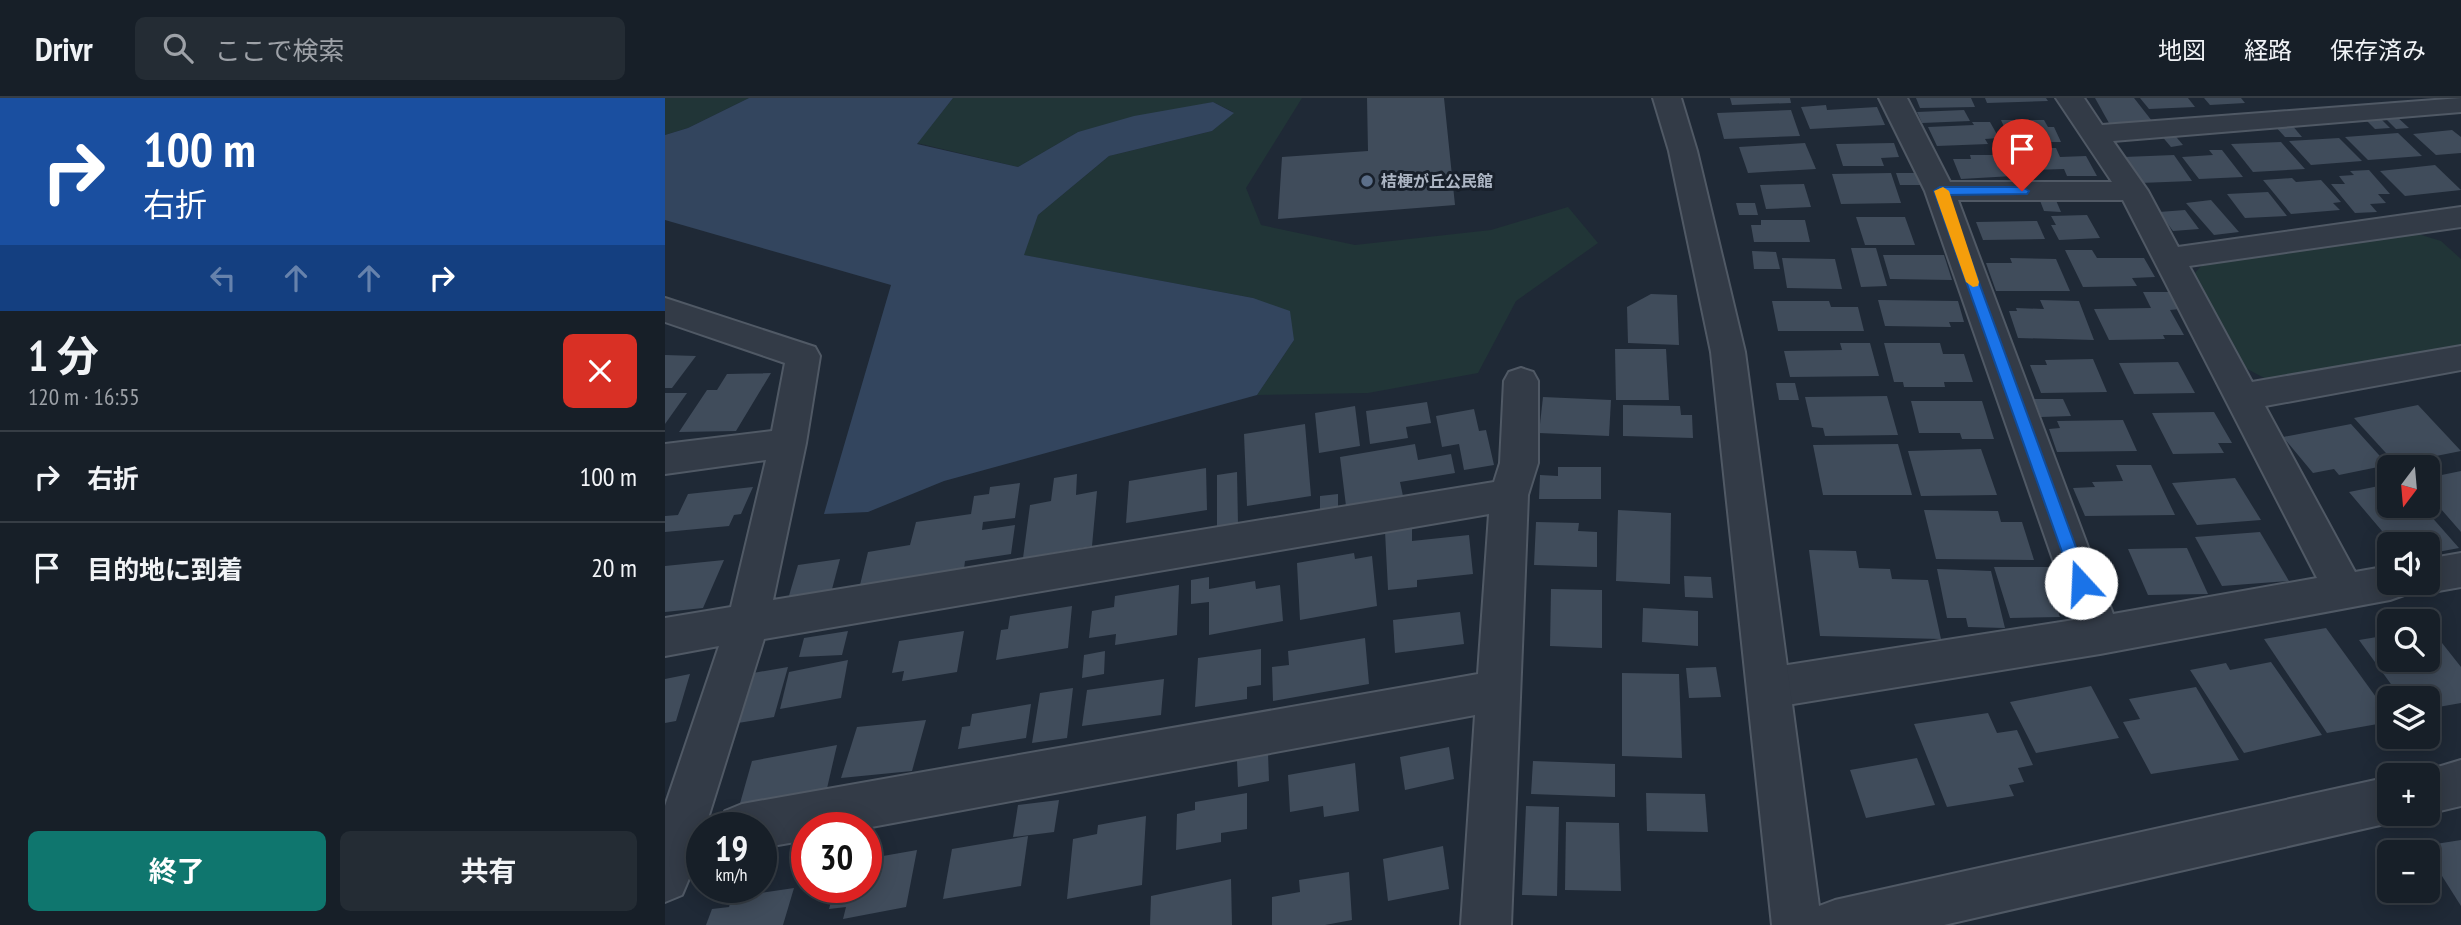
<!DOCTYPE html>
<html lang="ja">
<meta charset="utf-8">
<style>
body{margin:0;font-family:"PT Sans Narrow","Noto Sans JP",sans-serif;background:#242c34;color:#f1f3f6;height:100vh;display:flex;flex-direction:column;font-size:26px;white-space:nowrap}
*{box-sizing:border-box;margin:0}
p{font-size:23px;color:#9ea2a8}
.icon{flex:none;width:38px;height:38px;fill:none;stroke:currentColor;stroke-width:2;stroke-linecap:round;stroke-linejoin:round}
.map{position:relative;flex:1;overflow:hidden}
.drawer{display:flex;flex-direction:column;background:#171f28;width:665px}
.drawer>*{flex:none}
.hud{background:#1a4fa0;color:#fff;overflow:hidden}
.needle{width:46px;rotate:196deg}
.tools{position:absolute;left:1712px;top:357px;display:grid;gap:14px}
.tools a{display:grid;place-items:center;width:63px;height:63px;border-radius:10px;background:#171f28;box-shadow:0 4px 18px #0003,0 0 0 2px #363d45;font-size:35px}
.speed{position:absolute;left:21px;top:714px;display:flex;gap:14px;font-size:35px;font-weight:700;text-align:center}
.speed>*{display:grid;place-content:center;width:91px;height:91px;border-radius:50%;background:#171f28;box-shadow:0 4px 18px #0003,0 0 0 2px #363d45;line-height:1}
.speed small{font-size:18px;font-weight:400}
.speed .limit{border:10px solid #d22;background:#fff;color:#111}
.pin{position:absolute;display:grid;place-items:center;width:60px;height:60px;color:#fff;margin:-72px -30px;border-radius:50% 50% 50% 0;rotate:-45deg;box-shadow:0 0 7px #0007}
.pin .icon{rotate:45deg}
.me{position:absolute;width:77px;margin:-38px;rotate:340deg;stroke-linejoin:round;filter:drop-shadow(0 0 5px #0008)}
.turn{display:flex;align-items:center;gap:24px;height:147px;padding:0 28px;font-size:32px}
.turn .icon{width:91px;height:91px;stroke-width:2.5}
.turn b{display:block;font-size:49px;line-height:60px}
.lanes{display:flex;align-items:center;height:66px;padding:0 28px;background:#0003;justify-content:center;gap:35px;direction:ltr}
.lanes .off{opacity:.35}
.round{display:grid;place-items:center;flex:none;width:74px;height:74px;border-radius:10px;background:#242c34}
.summary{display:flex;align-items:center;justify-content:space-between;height:119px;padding:0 28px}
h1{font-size:42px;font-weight:700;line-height:52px}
.action{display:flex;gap:14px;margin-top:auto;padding:14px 28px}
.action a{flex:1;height:80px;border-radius:10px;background:#0f766e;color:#fff;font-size:28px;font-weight:700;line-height:80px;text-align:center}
.action a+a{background:#242c34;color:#f1f3f6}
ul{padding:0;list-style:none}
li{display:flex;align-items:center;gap:21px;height:91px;padding:0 28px;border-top:2px solid #363d45}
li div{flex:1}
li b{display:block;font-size:26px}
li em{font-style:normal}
header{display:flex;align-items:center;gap:42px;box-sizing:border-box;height:98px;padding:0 35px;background:#171f28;border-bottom:2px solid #363d45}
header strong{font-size:33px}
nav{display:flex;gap:38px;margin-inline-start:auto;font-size:24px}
.search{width:490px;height:63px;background:#242c34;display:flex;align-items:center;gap:18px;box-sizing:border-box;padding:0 24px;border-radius:10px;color:#9ea2a8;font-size:26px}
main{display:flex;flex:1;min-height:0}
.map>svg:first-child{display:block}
</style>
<header>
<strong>Drivr</strong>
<div class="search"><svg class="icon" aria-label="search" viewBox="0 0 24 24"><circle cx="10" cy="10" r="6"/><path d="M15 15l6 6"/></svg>ここで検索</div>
<nav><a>地図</a><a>経路</a><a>保存済み</a></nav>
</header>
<main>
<section class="drawer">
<div class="hud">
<div class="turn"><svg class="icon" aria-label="right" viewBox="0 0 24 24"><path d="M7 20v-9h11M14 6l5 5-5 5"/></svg><div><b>100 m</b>右折</div></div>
<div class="lanes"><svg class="icon off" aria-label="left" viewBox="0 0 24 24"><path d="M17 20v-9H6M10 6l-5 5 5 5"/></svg><svg class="icon off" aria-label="ahead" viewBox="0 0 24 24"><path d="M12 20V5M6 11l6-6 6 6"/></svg><svg class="icon off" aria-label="ahead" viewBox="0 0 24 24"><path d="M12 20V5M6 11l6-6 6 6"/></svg><svg class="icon" aria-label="right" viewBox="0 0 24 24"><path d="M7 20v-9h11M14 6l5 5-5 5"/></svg></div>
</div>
<div class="summary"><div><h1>1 分</h1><p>120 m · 16:55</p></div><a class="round" style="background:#d93025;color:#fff"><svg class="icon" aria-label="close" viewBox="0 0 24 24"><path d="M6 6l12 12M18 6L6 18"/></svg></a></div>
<ul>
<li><svg class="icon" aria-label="right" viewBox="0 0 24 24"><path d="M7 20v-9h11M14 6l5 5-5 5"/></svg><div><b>右折</b></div><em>100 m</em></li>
<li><svg class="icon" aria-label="arrive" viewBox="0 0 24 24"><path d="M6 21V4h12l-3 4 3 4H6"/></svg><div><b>目的地に到着</b></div><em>20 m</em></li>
</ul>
<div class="action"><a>終了</a><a>共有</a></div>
</section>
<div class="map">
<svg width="1796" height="827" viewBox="0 0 1796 827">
<rect width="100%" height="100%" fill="#1f2936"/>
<g fill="#213537">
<polygon points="0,0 84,0 23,30 0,37"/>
<polygon points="288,0 637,0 581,90 596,127 690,147 826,132 903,109 933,145 851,203 813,275 703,295 592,297 629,242 588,200 358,157 373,117 444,58 547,33 568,14 548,4 413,34 353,69 252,45"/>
<polygon points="1750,135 1776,143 1796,161 1796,247 1601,281 1575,267 1528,177 1538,166"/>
</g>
<polygon fill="#33455e" points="84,0 288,0 252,46 353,69 413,34 469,18 548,4 569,15 547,33 444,58 373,117 359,157 588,200 625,213 629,242 592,297 279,383 203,414 159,416 226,187 0,122 0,37 23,30"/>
<g fill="#404c5b">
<polygon points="702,0 779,0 790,107 613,121 617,59 703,53"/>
<polygon points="1065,0 1125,0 1126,5 1067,7"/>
<polygon points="1251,0 1306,0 1310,9 1255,10"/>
<polygon points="1320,0 1381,0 1383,3 1322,5"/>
<polygon points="1430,0 1469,0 1487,23 1444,25"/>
<polygon points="1475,0 1523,0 1530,9 1484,11"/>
<polygon points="1539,0 1576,0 1580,5 1545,7"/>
<polygon points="1161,7 1162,12 1212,9 1220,27 1145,31 1136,9"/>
<polygon points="1126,12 1135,38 1059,41 1052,15"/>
<polygon points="1299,12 1305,23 1257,25 1252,14"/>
<polygon points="1730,17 1744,30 1731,31 1718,18"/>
<polygon points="1714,19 1725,30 1710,31 1699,20"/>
<polygon points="1336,22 1379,22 1383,29 1389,29 1396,44 1346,44"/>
<polygon points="1307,24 1325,24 1334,40 1320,41 1323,46 1272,48 1263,29 1309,27"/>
<polygon points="1626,26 1637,39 1620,39 1609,27"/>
<polygon points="1787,32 1796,39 1796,55 1771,57 1748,36"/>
<polygon points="1507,34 1518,47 1506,49 1495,36"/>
<polygon points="1733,35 1757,58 1703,62 1680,39"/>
<polygon points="1674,40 1697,63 1646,67 1624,43"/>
<polygon points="1616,44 1640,71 1588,74 1566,46"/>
<polygon points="1140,45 1151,71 1083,75 1074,49"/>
<polygon points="1229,45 1234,59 1216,60 1219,68 1178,68 1171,46"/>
<polygon points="1353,50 1391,50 1395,59 1421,58 1432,78 1402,78 1399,71 1364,72"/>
<polygon points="1544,52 1557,52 1578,79 1534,81 1517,59 1548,57"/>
<polygon points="1305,57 1337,57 1348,78 1296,81 1288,61 1306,61"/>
<polygon points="1509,57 1527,83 1475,85 1459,59"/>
<polygon points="1770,67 1796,92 1740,98 1715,73"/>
<polygon points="1704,72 1725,96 1713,96 1721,105 1705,106 1712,114 1690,115 1666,86 1680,86 1674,78 1689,77 1685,73"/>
<polygon points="1226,75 1236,105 1176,106 1167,76"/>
<polygon points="1231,75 1252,75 1257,87 1235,87"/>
<polygon points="1627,80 1631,84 1656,82 1676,104 1668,105 1675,112 1626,116 1598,82"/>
<polygon points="1139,86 1146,109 1101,111 1095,87"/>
<polygon points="1603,94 1622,118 1580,120 1562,96"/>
<polygon points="1374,100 1390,100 1396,114 1379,113"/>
<polygon points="1546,102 1574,134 1549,137 1521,105"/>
<polygon points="1071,105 1090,105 1093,117 1074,117"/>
<polygon points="1520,112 1534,131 1508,133 1494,114"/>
<polygon points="1422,117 1435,140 1394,142 1386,127 1391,127 1386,118"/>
<polygon points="1191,119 1240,119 1250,147 1200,147"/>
<polygon points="1096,122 1140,122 1145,144 1089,144 1086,127 1096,127"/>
<polygon points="1372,123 1380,141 1318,142 1311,124"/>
<polygon points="1186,150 1211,150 1222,188 1196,189"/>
<polygon points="1400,152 1427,152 1432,160 1479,160 1490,179 1467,180 1472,188 1418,189"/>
<polygon points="1087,153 1111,154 1115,171 1089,171"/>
<polygon points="1218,157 1279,157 1287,182 1225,181"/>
<polygon points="1117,160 1170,161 1177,191 1122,190"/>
<polygon points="1345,160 1391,161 1405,193 1331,193 1321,165 1347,165"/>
<polygon points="1478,194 1505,194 1514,211 1505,212 1519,237 1498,237 1500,241 1444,242 1429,211 1486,210"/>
<polygon points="986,196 1012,197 1014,247 963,245 962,209"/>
<polygon points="1213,202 1293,203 1299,224 1284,224 1286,229 1220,228"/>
<polygon points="1375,202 1414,203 1429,242 1353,240 1344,213 1352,213 1351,210 1379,211"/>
<polygon points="1107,203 1164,203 1166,209 1193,209 1199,233 1113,233"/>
<polygon points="1175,245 1205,245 1214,278 1125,279 1119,253 1177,252"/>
<polygon points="1219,245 1275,245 1278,256 1299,256 1308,284 1279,284 1280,289 1239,289 1238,284 1229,284"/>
<polygon points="950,251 1001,251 1004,302 951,302"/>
<polygon points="0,257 31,258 7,290 0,290"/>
<polygon points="1428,261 1442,294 1376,295 1365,267 1382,267 1380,262"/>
<polygon points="1513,264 1530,295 1469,296 1454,265"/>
<polygon points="106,275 71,333 14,334 42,292 52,292 62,276"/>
<polygon points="1111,285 1130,285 1134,302 1114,302"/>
<polygon points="0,295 22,295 0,326"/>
<polygon points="1222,298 1233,337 1160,338 1158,330 1147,329 1140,299"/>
<polygon points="878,299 946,302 944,338 874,335"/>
<polygon points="1369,301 1398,301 1406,318 1376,319"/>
<polygon points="1246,303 1317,303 1329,341 1297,341 1295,335 1254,335"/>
<polygon points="762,304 766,325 741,329 743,340 705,346 701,313"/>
<polygon points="958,307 1015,308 1016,317 1027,317 1028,340 958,338"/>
<polygon points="1753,307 1796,353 1731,366 1689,320"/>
<polygon points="690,308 695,348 654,355 650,315"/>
<polygon points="809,311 814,333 821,332 829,367 799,372 794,346 777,349 771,318"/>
<polygon points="1549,314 1567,345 1553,345 1559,355 1508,356 1487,315"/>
<polygon points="1458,322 1472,353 1392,354 1384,331 1395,330 1392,323"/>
<polygon points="640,326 646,398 582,408 579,336"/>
<polygon points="1686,326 1723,367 1674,377 1669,371 1648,375 1618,339"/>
<polygon points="750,346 753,362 786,356 790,375 735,384 738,398 681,408 675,359"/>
<polygon points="1233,346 1247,397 1158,397 1148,347"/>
<polygon points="1316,351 1332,397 1256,398 1243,353"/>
<polygon points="1451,367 1486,367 1510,417 1420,418 1408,390 1430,389 1427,384 1458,383"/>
<polygon points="893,369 936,369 936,401 874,401 875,377 893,378"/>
<polygon points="541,370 542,412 461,425 464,383"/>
<polygon points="1796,373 1796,434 1762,395 1774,393 1762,380"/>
<polygon points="572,374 573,426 552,429 552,377"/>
<polygon points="412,376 411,397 432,393 427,448 358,460 365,407 386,403 389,380"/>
<polygon points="1570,380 1596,422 1532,427 1507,385"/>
<polygon points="355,385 350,420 318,424 317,432 350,427 346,456 300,463 299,471 195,487 203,454 245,447 251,424 306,416 309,398 324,396 325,389"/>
<polygon points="1724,386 1724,408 1757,408 1794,450 1762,456 1762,446 1728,446 1684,394"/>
<polygon points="88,389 76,416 69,417 64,428 0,434 0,418 13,417 23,396"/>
<polygon points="673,396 673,410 655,412 655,398"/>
<polygon points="953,412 1006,415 1005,486 951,483"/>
<polygon points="1259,412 1333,413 1336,424 1357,424 1369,462 1271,461"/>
<polygon points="871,424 914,425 913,433 932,434 932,469 869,467"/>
<polygon points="747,430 747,443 804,437 808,476 752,482 752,489 723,492 720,433"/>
<polygon points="1595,434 1624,483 1557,488 1530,439"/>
<polygon points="1522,450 1543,496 1483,497 1463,451"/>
<polygon points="1144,452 1191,453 1194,470 1225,471 1227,481 1263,482 1276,541 1155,538"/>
<polygon points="689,455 690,461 707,458 712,508 635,522 632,465"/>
<polygon points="175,461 166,495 123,501 133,467"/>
<polygon points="59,462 38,510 0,514 0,468"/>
<polygon points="1329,469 1383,469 1397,509 1391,509 1395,519 1345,520"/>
<polygon points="1272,471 1326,473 1340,530 1303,529 1301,520 1282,520"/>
<polygon points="1019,478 1046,479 1048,500 1020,499"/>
<polygon points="544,479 544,491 590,483 591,491 615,487 618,523 544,537 544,504 526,506 526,482"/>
<polygon points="514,487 512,537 450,547 451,536 424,540 427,513 449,509 450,498"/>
<polygon points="886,491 937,492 937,550 885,548"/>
<polygon points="407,508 403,550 331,562 336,532 343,531 345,518"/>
<polygon points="1749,509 1760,523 1727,523 1720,514"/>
<polygon points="978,510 1033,513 1033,548 977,544"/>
<polygon points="795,514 799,546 730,555 728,522"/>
<polygon points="1762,526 1796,569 1796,605 1762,611 1762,600 1736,600 1694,542 1724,537 1724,562 1762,562"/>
<polygon points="1661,530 1724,617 1724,624 1662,635 1599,541"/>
<polygon points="183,533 177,557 134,559 139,540"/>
<polygon points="299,533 292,574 237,583 239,573 227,575 234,543"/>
<polygon points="700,540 704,586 608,603 607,569 624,567 623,553"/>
<polygon points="596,551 596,587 582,589 582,601 530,609 533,560"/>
<polygon points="440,553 439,576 417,580 419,557"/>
<polygon points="183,562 176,600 115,611 124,574"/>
<polygon points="1606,564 1657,637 1579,655 1525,572 1561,565 1565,572"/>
<polygon points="123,569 109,619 73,625 88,575"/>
<polygon points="1051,569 1056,599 1024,600 1021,570"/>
<polygon points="957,575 1014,576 1017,660 957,658"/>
<polygon points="25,576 11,623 0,625 0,581"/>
<polygon points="499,581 496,617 417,628 422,592"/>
<polygon points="1426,588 1454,640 1371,655 1345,604"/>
<polygon points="1531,589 1574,662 1486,676 1458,624 1475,621 1464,601"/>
<polygon points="408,590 402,640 367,645 375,595"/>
<polygon points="366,606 361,640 293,651 297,629 305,628 307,616"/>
<polygon points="1323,615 1332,635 1352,632 1368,667 1353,670 1359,684 1344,687 1349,698 1282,709 1249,626"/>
<polygon points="261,622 247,673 176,680 192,629"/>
<polygon points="172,647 160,699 72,716 87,663"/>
<polygon points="784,649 789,681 740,692 735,659"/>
<polygon points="603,655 604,683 573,689 572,663"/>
<polygon points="1252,660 1270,707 1201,720 1185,672"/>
<polygon points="868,663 950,666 950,699 866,696"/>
<polygon points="690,665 694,713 659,719 658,708 625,714 623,677"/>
<polygon points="582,695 582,731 556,735 556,744 511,752 512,716 530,712 530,704"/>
<polygon points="981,695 1040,696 1043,734 982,733"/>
<polygon points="394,702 389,734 348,739 353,707"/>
<polygon points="861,708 894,709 892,798 857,797"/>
<polygon points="481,718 477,787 402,801 408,741 432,736 433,727"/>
<polygon points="901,724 954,725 956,793 900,792"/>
<polygon points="363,738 356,788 278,801 287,751"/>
<polygon points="1796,742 1796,808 1758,748"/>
<polygon points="778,748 784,791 723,803 718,761"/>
<polygon points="252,752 241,809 178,821 181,809 164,811 170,789 201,789 201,761"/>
<polygon points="684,774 687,822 660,827 607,827 607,799 635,794 634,782"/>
<polygon points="566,781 567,827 485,827 486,798"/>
<polygon points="129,790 118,827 41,827 47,811 64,809 67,799"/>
</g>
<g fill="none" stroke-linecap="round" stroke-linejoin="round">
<defs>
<g id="minor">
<path d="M1214 0H1242L1285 84H1447L1391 0H1419L1437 27 1796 0V14L1448 43 1483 93 1513 149 1796 109V129L1524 168 1587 284 1796 248V272L1600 308 1690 474 1724 468V485H1762V461L1796 455V489L1762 495 1748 490 1745 485 1739 497 1725 502 1435 556 1104 610 1089 604 1082 590 1089 576 1104 570 1409 522 1260 93ZM1293 102H1458L1652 480 1448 516Z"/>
<path d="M0 200 150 249 155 258 141 345 108 502 829 384 835 365 839 283 844 274 856 270 868 274 873 283V365L863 397 846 827H796L810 617 201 730H142V742L96 750V730H53L60 713 77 706 813 576 824 416 99 541 40 730H37C37 752 26 776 17 797L0 804V708L54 548 0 558V520L66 509 101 362 0 376V346L107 333 120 265 0 224Z"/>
</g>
<g id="tertiary">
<polygon points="988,0 1016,0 1032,53 1080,254 1154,808 1170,802 1724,679 1724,716 1741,716 1740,718 1724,725 1279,827 1107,827 1046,254 1004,53"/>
<polygon points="1796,662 1796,708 1762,716 1762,677 1746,677"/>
</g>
</defs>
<use href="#minor" stroke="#505965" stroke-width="4"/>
<use href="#tertiary" stroke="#505965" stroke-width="4"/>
<use href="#minor" fill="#333b47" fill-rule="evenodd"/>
<use href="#tertiary" fill="#333b47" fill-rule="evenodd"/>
</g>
<polygon fill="#1a73e8" stroke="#114b97" stroke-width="2" points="1357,89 1364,93 1362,96 1282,97 1424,485 1416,492 1408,485 1269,93 1275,89"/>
<polygon fill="#f59e0b" points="1278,89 1284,93 1314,184 1313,188 1308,189 1301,184 1269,93"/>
<circle fill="#5c6f8a" stroke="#18202b" stroke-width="2.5" cx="702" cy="83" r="7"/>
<g text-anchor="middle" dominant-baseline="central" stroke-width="6" stroke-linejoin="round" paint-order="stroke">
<g font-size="16" font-weight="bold" fill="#adb6c4" stroke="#18202b" text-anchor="start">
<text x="716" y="83">桔梗が丘公民館</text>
</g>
</g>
</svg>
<div class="tools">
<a><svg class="needle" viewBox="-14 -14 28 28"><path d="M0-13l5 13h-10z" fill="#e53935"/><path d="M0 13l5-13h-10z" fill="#9ea2a8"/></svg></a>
<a><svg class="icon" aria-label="sound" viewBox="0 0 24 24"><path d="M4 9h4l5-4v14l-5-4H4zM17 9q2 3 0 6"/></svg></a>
<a><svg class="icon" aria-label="search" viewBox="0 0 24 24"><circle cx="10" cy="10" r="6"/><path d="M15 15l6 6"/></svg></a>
<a><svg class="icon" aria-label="layers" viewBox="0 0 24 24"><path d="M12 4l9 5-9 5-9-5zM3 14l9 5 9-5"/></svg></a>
<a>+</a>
<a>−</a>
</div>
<div class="speed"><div>19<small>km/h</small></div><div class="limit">30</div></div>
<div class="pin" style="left:1357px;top:93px;background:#d93025"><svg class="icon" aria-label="arrive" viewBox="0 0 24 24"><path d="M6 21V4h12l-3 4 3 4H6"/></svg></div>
<svg class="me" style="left:1416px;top:485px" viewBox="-20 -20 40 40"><circle r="19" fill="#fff"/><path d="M0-13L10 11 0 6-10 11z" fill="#1a73e8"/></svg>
</div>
</main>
